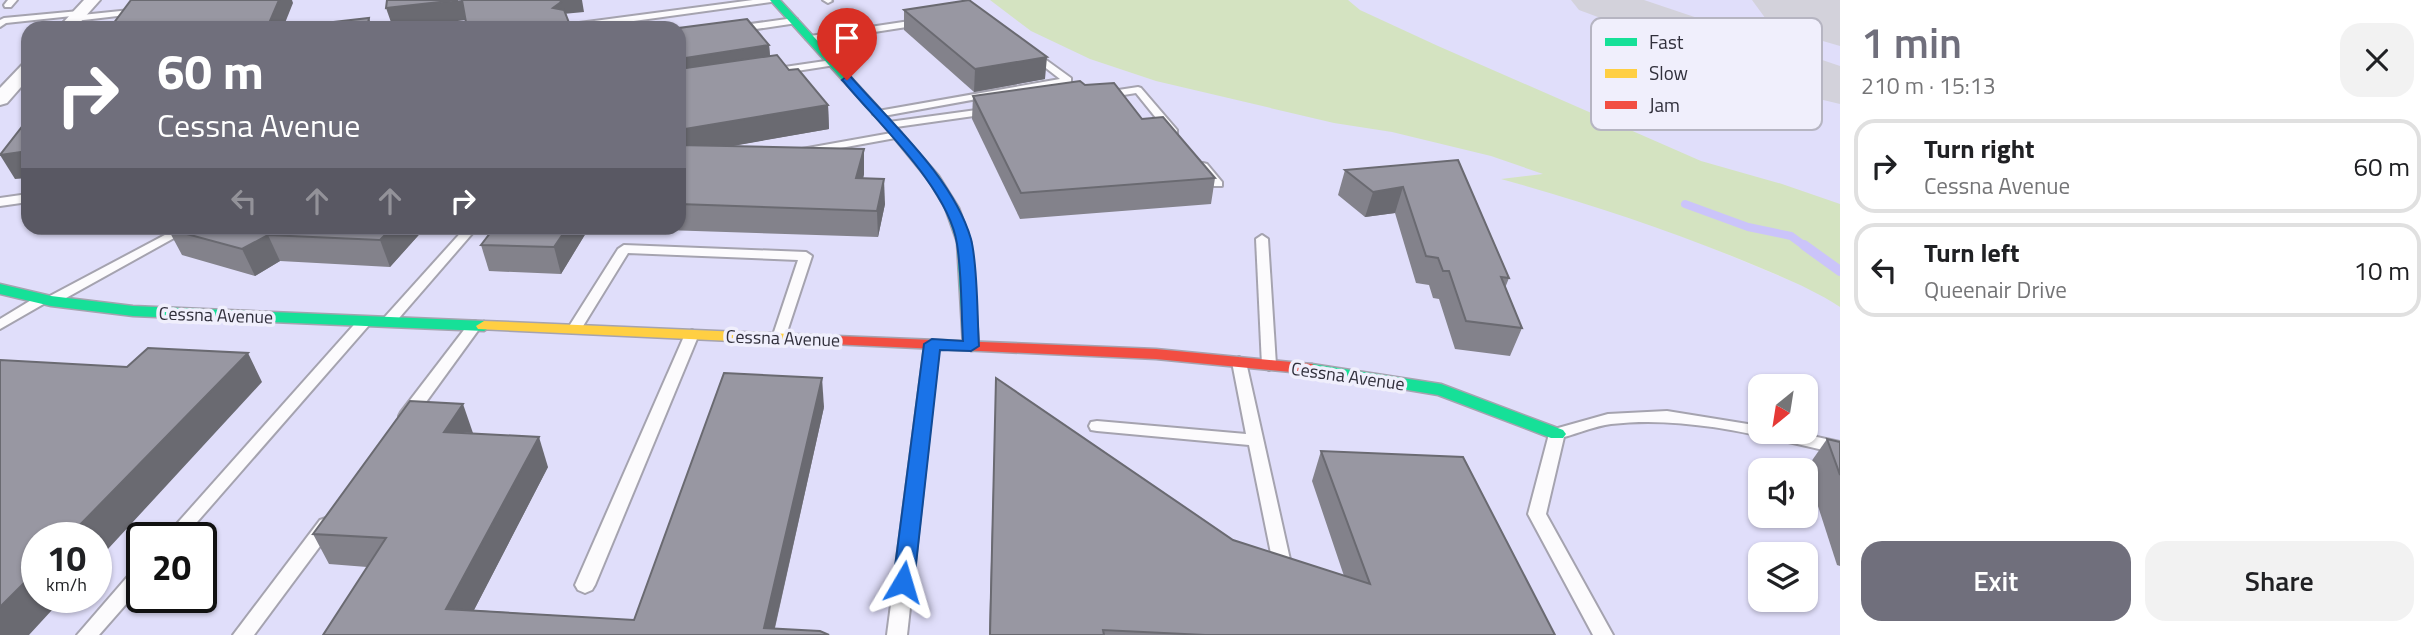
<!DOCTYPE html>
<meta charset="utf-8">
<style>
body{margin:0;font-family:"Titillium Web",sans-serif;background:#f2f2f2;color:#202124;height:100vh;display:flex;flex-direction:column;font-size:26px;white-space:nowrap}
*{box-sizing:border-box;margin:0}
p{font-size:23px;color:#757577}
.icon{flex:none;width:38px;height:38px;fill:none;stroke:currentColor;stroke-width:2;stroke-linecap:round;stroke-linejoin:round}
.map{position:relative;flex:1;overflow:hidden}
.side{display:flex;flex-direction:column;background:#fff;width:595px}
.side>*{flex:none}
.top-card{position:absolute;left:21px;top:21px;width:665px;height:214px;border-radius:21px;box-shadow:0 2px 5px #0004;background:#706f7c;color:#fff;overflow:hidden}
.needle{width:46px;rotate:210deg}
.controls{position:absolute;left:1748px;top:374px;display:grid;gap:14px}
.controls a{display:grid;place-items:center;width:70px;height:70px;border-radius:14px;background:#fff;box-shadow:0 2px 5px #0004;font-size:35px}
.speed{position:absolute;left:21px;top:522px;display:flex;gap:14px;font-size:35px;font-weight:700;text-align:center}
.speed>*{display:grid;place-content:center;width:91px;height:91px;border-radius:50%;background:#fff;box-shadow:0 2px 5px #0004;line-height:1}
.speed small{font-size:18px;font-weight:400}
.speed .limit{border:4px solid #111;border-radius:10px;background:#fff;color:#111}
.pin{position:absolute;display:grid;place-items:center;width:60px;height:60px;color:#fff;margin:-72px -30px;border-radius:50% 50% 50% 0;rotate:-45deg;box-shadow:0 0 7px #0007}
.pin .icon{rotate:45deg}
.me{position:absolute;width:77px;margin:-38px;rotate:7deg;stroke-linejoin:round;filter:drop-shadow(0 0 5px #0008)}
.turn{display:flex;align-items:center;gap:24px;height:147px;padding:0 21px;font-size:32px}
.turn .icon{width:91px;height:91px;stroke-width:2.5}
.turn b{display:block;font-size:49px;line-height:60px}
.lanes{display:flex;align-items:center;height:66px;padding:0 21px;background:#0003;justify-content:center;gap:35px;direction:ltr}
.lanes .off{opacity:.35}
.round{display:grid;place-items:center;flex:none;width:74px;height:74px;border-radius:21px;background:#f2f2f2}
.summary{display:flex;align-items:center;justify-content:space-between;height:119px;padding:0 21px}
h1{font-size:42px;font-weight:600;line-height:52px;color:#706f7c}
.button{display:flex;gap:14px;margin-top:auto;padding:14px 21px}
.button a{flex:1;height:80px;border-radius:21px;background:#706f7c;color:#fff;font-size:28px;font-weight:600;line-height:80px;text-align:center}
.button a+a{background:#f2f2f2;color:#202124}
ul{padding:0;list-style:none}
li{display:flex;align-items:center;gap:21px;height:94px;margin:0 14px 10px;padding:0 7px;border:4px solid #e0e0e0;border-radius:21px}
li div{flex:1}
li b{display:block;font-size:26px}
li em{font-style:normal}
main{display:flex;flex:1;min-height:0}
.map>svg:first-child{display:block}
</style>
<main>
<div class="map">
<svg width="1840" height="635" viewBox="0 0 1840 635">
<rect width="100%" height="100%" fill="#e8e6f4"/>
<path fill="#e0defa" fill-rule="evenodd" d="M0 0H1840V255L1503 179 1606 208 1690 239 1818 292 1840 307V635H0ZM28 28H679V228H28ZM1760 387H1806V432H1760ZM1760 471H1806V516H1760ZM37 537H96V597H37ZM142 537H201V597H142ZM1760 555H1806V600H1760Z"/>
<path fill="#d4e3c1" d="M990 0H1348L1360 10 1438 46 1701 161 1782 184 1840 204V307C1810 287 1777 275 1744 261 1664 228 1584 202 1501 179L1543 174 1491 156 1392 132 1334 123 1156 81 1090 59 1031 31Z"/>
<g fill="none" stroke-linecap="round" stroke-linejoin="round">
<polyline stroke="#cbc4fa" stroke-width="8" points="1685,204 1748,227 1791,236 1806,247"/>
<polyline stroke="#cbc4fa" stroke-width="10" points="1804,245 1840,271"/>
<polygon fill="#d3d2db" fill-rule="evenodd" points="1571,0 1644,0 1840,66 1840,104 1819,99 1579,10"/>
<polygon fill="#d3d2db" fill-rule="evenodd" points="1752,0 1840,0 1840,46 1771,26"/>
<defs>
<g id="lane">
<polygon points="8,0 17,0 11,7 5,7 4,5"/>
<polygon points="753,0 775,0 771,2 583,28 560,28 564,25"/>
<polygon points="823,0 831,0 832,1 828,3"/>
<polygon points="140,9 144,11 143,13 75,21 71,18 72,16 6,23 0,27 0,20 4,18 79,11 83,13 82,15"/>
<polygon points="794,18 797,19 797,23 736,32 732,29 736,26"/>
<polygon points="923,19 927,22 926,24 810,42 806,39 810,36"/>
<polygon points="1031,49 1071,78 1071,82 878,117 873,114 878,111 1060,79 1028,54 1027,52"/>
<polygon points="832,60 837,63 835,65 771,75 766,72 771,69"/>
<polygon points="1138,87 1141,88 1177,130 1177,134 1169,134 1136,93 1105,98 1100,95 1105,92"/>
<polygon points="991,108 995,109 995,113 889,128 884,125 889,122"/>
<polygon points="897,132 901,133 901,137 802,155 797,152 802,149"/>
<polygon points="1203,163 1207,164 1222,182 1222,186 1214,186 1197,166 1199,164"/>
<polygon points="28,194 28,202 0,206 0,198"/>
<polygon points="178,228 192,228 57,303 47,302 0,329 0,319 38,296 48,297"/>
<polygon points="465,228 477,228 393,325 383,325 381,322 383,319"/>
<polygon points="1262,235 1268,239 1276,365 1269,370 1262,365 1256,239"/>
<polygon points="624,245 806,252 812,256 784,341 774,341 772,338 798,260 628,253 580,331 570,331 568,328 618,249"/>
<polygon points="365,317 370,318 372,321 370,324 184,537 165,537 360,318"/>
<polygon points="475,321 482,325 413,420 401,420 399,416 401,412 470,322"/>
<polygon points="692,330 699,334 595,585 592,590 585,593 578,590 575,585 685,334"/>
<polygon points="932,340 939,344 907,635 887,635 925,344"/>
<polygon points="1239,357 1246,362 1293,573 1291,578 1284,580 1277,578 1275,573 1249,445 1097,431 1091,430 1089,426 1091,422 1097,421 1246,434 1232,362"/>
<path d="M1667 411 1760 426V432H1794L1840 442V454C1766 437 1688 415 1611 424 1595 426 1579 433 1564 437L1546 514 1613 635H1593L1528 514 1549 434 1551 430 1608 414Z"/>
<polygon points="326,518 332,520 335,525 332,530 254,635 233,635 320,520"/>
<polygon points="142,566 142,586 99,635 77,635 135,568"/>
</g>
<g id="street">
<polygon points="84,0 100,0 75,28 58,28"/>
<polygon points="28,64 28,79 7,103 0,105 0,88 22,65"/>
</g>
<g id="fast">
<polygon points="770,0 780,0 893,123 939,176 959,208 971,242 979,346 977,350 971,351 963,346 957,242 945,208 929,181 885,127"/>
<polygon points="0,284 51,296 133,306 484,321 492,326 484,331 133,316 51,306 0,294"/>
<polygon points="1312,364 1441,384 1563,430 1566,434 1563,438 1551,438 1438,395 1306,373 1304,369 1306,365"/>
</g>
<polygon id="slow" points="484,321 837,336 845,341 837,346 478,329 476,326"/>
<polygon id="jam" points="837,336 1156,349 1312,364 1320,369 1312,374 1156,359 831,344 829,341 831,338"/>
</defs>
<use href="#lane" stroke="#a5a3af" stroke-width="4"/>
<use href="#street" stroke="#a5a3af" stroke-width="4"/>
<use href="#fast" stroke="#a5a3af" stroke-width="3"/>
<use href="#slow" stroke="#a5a3af" stroke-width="3"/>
<use href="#jam" stroke="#a5a3af" stroke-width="3"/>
<use href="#lane" fill="#fcfbfd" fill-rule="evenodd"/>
<use href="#street" fill="#fcfbfd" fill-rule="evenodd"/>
<use href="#fast" fill="#16e098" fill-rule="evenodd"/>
<use href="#slow" fill="#ffcf43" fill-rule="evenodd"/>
<use href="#jam" fill="#f24e42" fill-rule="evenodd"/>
</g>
<g fill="#83828b">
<polygon points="904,10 1045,79 974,92 904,30"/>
<polygon points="679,28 769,45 770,56 789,70 828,105 829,129 731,146 864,174 863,178 885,204 878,237 604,228 679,228"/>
<polygon points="973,96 1142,119 1215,178 1211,204 1020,219 972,119"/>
<polygon points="1458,160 1509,278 1505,288 1522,328 1510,356 1455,349 1439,299 1433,298 1429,285 1416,283 1395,213 1365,217 1338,195 1345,170"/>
<polygon points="425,228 390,267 280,261 255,276 182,255 168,229"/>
<polygon points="589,228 561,274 489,271 481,245"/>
<polygon points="996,378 1233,540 1344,576 1312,481 1321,451 1555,635 989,635"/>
<polygon points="824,407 775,628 323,635 367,567 329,564 313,534 473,433 548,467 474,610 634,620"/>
<polygon points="1827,439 1840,442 1840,566 1837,565 1806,469"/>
</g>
<g fill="#6a6a71">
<polygon points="279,0 292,0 293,3 283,28 267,28"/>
<polygon points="462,0 467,20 393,28 386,8"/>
<polygon points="559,0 582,0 584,12 563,14 553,8"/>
<polygon points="369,18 372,28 367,28"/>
<polygon points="769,45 771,67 679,81 679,59"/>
<polygon points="1047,57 1045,79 974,92 975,69"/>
<polygon points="828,105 829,129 682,155 679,145 679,130"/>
<polygon points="864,149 864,174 858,203 856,178"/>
<polygon points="28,151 28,178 15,179 0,155"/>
<polygon points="884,179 885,204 878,237 877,211"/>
<polygon points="1403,187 1395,213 1365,217 1373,192"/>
<polygon points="392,228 425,228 390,267 380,240"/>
<polygon points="567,228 589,228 561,274 554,247"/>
<polygon points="268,235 280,261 255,276 242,249"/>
<polygon points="248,353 262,382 96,562 96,537 68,537"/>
<polygon points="822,378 824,407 773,635 764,628"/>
<polygon points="463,404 473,433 444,432"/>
<polygon points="539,437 548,467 461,635 446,609"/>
<polygon points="37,570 37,597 64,597 29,635 0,635 0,607"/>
</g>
<g fill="#9897a2" stroke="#6a6a71" stroke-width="2">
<polygon points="131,0 279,0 267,28 110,28"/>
<polygon points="387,0 458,0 386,8"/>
<polygon points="462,0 560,0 561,2 553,8 564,10 571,28 467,28"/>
<polygon points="969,0 1047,57 975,69 904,10"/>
<polygon points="369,18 367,28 281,28"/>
<polygon points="747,19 769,45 679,59 679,28"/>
<polygon points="777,55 789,70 798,69 828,105 679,130 679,69"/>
<polygon points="1080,81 1085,85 1114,83 1142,119 1163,117 1215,178 1021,193 973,96"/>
<polygon points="28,119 28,151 0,155"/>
<polygon points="679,142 679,145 864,149 856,178 884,179 877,211 679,204"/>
<polygon points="1458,160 1509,278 1501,277 1522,328 1466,321 1449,271 1443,271 1438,258 1426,256 1403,187 1373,192 1345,170"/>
<polygon points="170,228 392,228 380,240 268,235 242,249 168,229"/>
<polygon points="494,228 567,228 554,247 481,245"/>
<polygon points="148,348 248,353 68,537 37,537 37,570 0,607 0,360 127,367"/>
<polygon points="724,373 822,378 764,628 820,631 829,635 323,635 386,538 313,534 410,401 463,404 444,432 539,437 446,609 634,620"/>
<polygon points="996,378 1233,540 1370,584 1321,451 1463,457 1555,635 1205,635 1103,630 1104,635 990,635"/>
<polygon points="1827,439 1840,442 1840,475"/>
</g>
<path fill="#1a73e8" stroke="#114b97" stroke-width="2" d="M847 76 851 77C893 125 953 178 971 239 978 266 977 317 979 346L971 351 940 350 914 582 911 588 903 591 896 588 893 582 924 344 932 339 963 341C961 309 962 275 957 244 949 189 879 124 844 82L842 80Z"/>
<g text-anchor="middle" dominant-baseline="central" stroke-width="7" stroke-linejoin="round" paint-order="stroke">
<g font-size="18" fill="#302f3b" stroke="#f0effc">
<text transform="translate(216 315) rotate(2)">Cessna Avenue</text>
<text transform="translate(783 338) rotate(2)">Cessna Avenue</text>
<text transform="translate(1348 376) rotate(8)">Cessna Avenue</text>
</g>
</g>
<rect x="1591" y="18" width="231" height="112" rx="10" fill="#f0effc" stroke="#b6b5c2" stroke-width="2"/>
<rect x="1605" y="38" width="32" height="8" fill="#16e098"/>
<rect x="1605" y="69" width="32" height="9" fill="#ffcf43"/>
<rect x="1605" y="101" width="32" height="8" fill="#f24e42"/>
<g font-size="19" fill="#302f3b">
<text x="1649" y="49">Fast</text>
<text x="1649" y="80">Slow</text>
<text x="1649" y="112">Jam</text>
</g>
</svg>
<div class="controls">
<a><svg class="needle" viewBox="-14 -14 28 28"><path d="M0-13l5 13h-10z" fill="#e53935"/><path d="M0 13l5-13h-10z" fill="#757577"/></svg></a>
<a><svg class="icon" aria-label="sound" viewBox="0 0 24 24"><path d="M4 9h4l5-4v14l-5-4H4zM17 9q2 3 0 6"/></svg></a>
<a><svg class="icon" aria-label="layers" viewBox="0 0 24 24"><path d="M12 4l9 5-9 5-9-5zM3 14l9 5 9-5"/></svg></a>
</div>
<div class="speed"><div>10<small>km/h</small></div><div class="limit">20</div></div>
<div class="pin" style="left:847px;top:80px;background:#d93025"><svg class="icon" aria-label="arrive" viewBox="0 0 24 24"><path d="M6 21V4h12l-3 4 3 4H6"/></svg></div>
<svg class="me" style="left:903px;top:582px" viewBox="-20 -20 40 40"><path d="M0-17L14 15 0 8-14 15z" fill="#1a73e8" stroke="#fff" stroke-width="4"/></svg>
<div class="top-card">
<div class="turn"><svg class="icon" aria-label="right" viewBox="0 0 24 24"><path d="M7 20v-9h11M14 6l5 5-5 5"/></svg><div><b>60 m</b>Cessna Avenue</div></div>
<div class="lanes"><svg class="icon off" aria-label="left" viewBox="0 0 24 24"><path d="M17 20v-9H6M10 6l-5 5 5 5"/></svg><svg class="icon off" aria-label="ahead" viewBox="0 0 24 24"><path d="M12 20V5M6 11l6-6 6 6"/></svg><svg class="icon off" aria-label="ahead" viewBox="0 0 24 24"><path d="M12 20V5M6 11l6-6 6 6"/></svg><svg class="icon" aria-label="right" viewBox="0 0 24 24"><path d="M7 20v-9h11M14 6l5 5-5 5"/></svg></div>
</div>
</div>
<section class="side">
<div class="summary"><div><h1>1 min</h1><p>210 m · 15:13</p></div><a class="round"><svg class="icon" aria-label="close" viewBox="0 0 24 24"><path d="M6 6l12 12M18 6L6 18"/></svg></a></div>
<ul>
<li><svg class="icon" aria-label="right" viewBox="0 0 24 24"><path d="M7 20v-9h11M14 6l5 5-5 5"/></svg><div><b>Turn right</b><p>Cessna Avenue</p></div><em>60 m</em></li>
<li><svg class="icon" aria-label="left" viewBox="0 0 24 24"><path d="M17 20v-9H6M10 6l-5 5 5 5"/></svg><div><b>Turn left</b><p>Queenair Drive</p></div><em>10 m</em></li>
</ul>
<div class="button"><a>Exit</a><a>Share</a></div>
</section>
</main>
